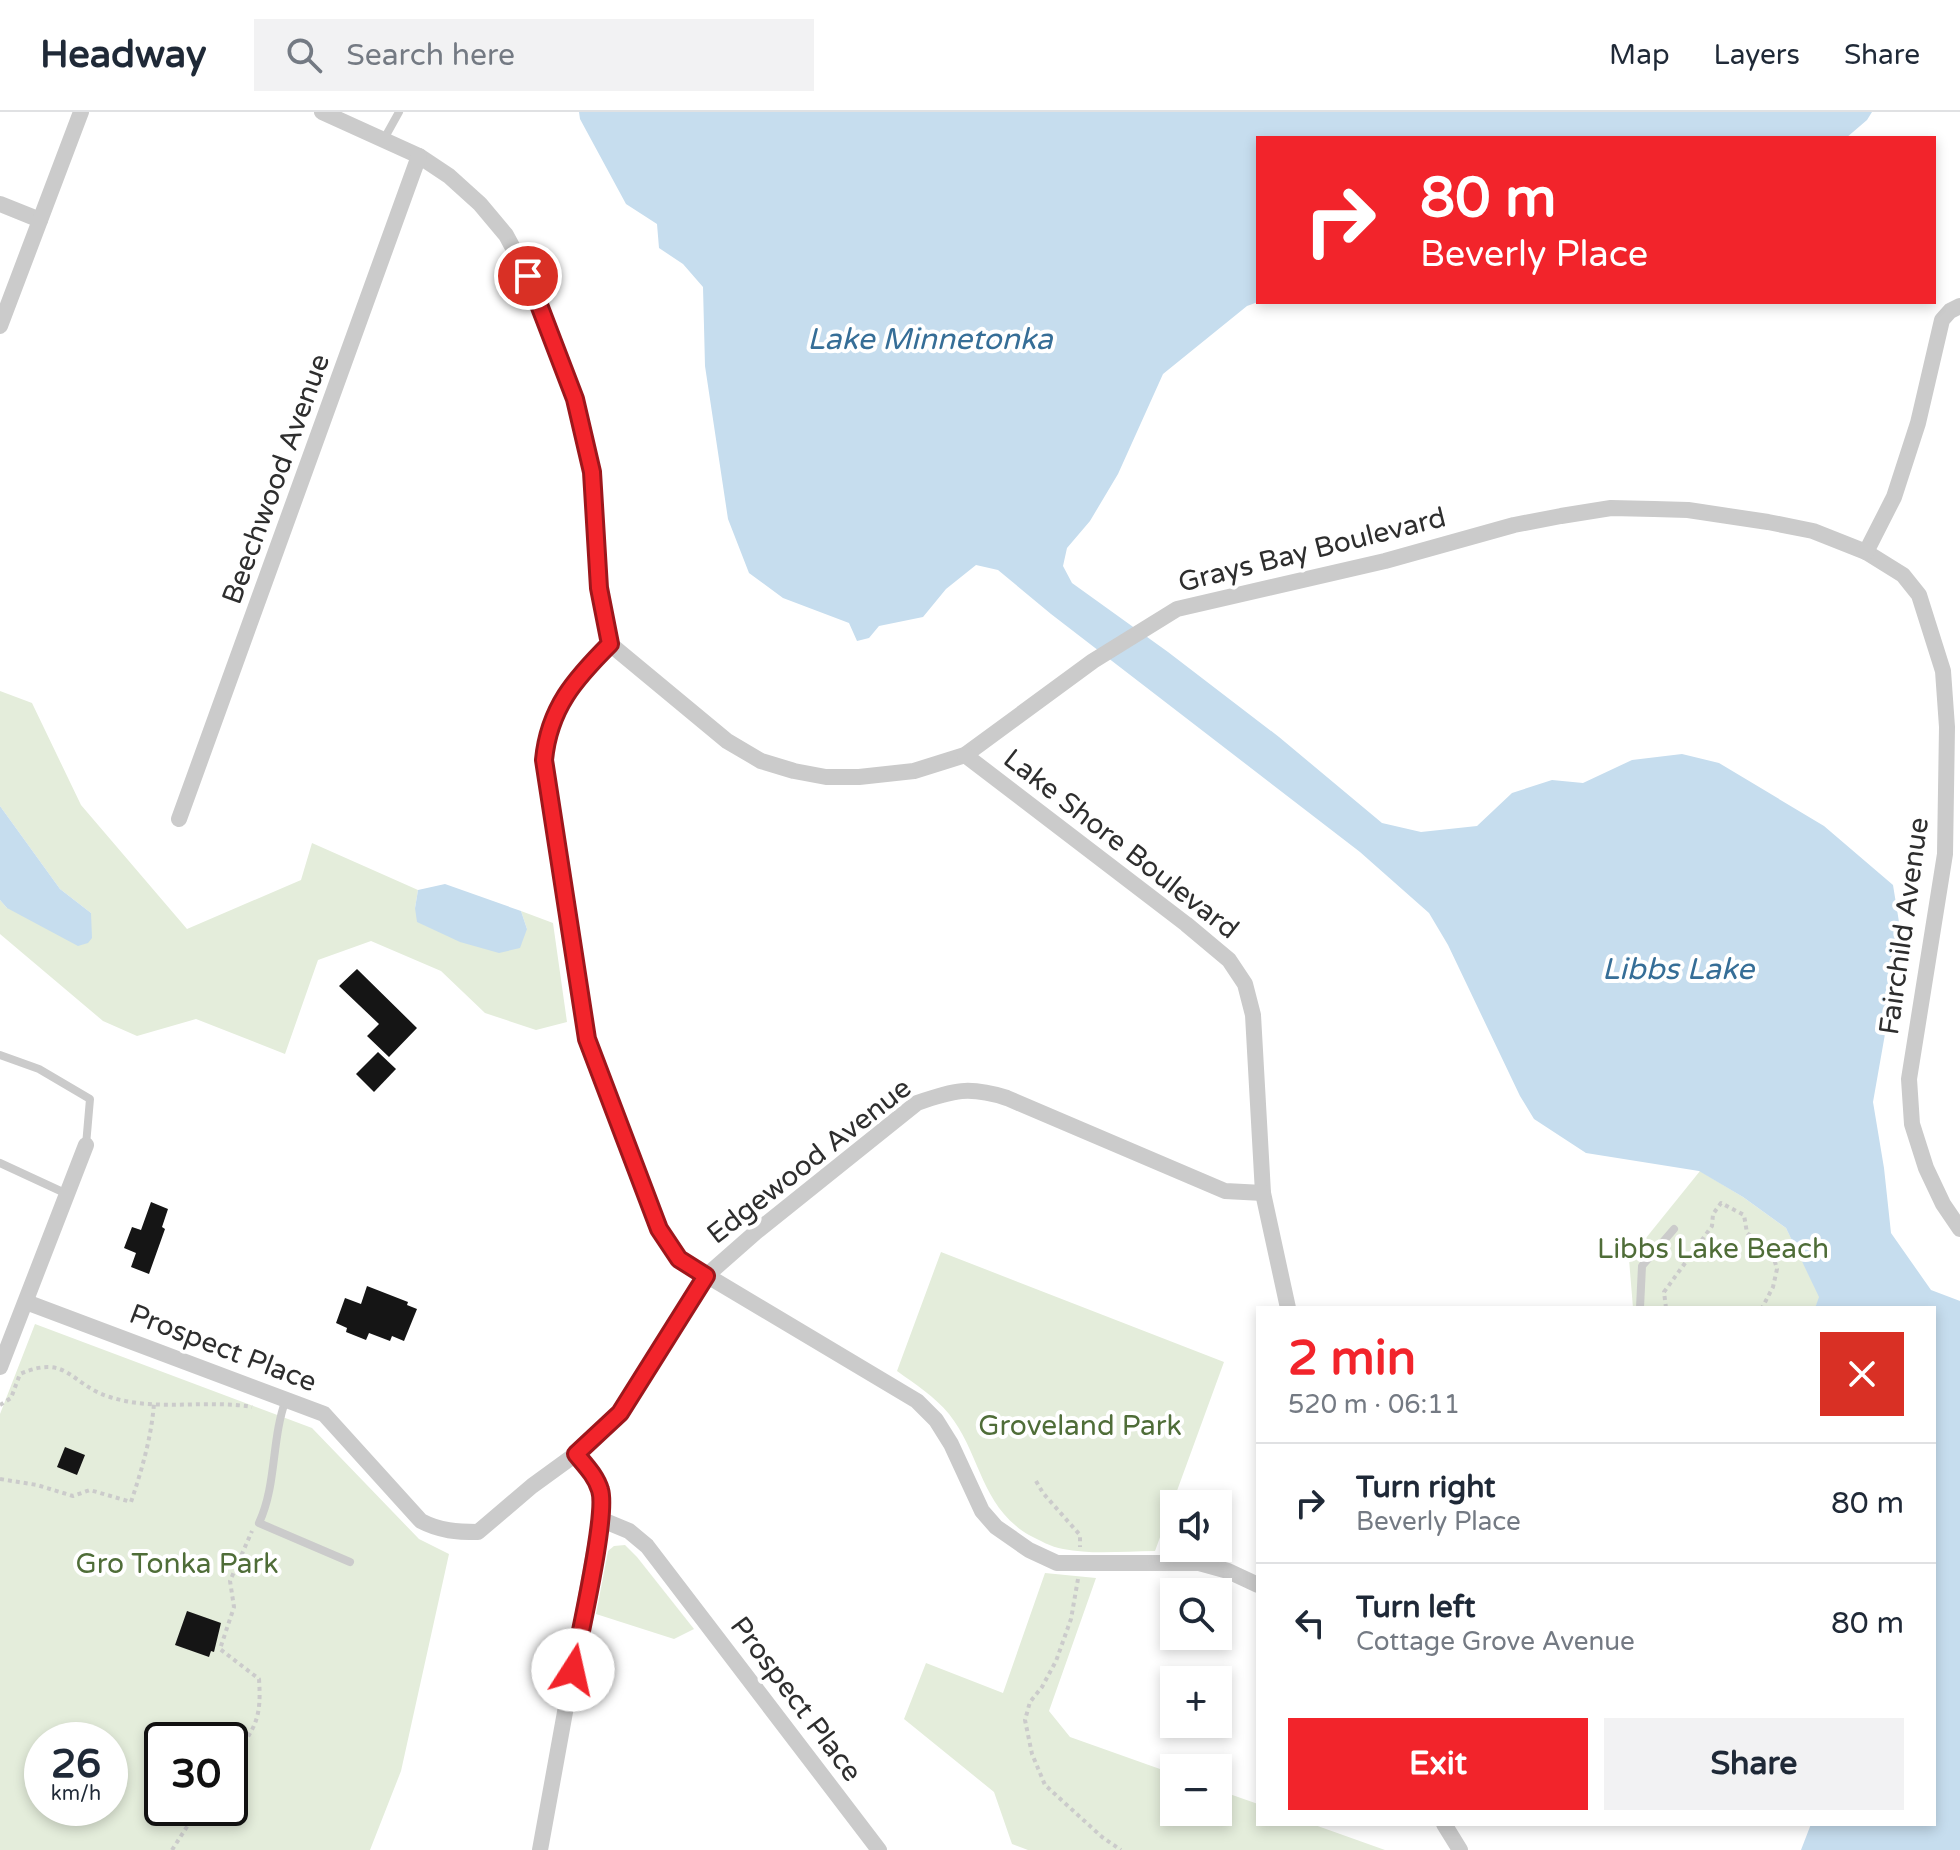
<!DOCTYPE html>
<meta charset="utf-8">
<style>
body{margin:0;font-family:"Varela Round",sans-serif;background:#f2f2f3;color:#1f2937;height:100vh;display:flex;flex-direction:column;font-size:30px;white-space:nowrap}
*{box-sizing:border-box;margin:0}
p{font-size:26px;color:#747a83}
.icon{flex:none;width:44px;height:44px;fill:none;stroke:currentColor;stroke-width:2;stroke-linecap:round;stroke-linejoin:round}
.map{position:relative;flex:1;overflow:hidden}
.panel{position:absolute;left:1256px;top:1194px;width:680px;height:520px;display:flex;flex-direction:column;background:#fff;border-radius:0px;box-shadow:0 4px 12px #0003}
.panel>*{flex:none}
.banner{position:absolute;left:1256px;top:24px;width:680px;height:168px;border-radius:0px;box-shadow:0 4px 12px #0003;background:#f2242b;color:#fff;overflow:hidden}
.buttons{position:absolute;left:1160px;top:1378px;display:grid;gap:16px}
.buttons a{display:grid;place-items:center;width:72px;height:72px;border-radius:0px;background:#fff;box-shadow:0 4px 12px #0003;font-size:40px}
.speed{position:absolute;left:24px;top:1610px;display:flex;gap:16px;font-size:40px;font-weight:700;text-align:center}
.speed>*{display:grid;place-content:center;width:104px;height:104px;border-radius:50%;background:#fff;box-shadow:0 4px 12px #0003;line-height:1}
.speed small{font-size:20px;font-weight:400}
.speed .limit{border:4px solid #111;border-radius:12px;background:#fff;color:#111}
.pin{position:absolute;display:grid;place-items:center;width:68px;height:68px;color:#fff;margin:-34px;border:4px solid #fff;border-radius:50%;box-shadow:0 2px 8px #0007}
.me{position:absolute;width:88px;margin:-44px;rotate:10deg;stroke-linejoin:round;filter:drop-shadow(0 0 6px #0008)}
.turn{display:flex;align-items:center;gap:28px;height:168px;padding:0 32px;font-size:36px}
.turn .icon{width:104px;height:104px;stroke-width:2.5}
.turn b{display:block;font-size:56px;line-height:68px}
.round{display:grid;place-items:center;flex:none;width:84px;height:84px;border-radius:0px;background:#f2f2f3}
.head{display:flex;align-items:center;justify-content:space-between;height:136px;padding:0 32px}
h1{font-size:48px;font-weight:700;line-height:60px;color:#f2242b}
.primary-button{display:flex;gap:16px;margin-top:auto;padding:16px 32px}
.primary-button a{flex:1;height:92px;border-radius:0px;background:#f2242b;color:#fff;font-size:32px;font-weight:700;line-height:92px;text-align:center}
.primary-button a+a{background:#f2f2f3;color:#1f2937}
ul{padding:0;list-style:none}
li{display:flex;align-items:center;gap:24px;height:120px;padding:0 32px;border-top:2px solid #e0e1e3}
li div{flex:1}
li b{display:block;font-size:30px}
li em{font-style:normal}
header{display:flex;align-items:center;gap:48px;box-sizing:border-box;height:112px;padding:0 40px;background:#fff;border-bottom:2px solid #e0e1e3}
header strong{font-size:38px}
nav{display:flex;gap:44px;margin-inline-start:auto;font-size:28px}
.search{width:560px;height:72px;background:#f2f2f3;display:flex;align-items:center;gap:20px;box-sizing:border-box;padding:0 28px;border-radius:0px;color:#747a83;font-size:30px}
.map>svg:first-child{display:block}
</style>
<header>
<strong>Headway</strong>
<div class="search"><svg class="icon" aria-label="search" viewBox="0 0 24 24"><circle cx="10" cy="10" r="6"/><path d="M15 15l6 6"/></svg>Search here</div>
<nav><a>Map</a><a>Layers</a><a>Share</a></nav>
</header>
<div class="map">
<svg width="1960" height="1738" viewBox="0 0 1960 1738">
<rect width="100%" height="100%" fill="#fff"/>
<g fill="#e4eddb" fill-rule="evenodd">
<polygon points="0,579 32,591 81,693 187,817 301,768 312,731 418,778 415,796 527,817 521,799 553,811 567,910 536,918 485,901 441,859 371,829 318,848 285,942 196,907 137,924 103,909 0,822 0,788 7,796 91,801 60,777 0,694"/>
<polygon points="1700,1059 1743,1085 1786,1116 1820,1185 1815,1196 1633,1196 1629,1147"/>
<path d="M941 1140 1224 1250 1155 1439C1125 1439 1093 1443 1063 1437 1051 1435 1039 1428 1029 1423 980 1394 981 1342 949 1302 935 1285 915 1272 897 1259Z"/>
<path d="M35 1212 312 1316 419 1427 449 1442 401 1659 370 1738H0V1302ZM42 1628H110V1696H42ZM162 1628H230V1696H162Z"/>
<polygon points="625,1433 637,1445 694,1517 674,1527 596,1502 608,1439 614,1434"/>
<polygon points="1045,1461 1096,1466 1049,1599 1070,1625 1174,1662 1174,1700 1218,1700 1218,1678 1258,1692 1258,1712 1312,1712 1385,1738 1028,1738 1012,1732 994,1680 904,1607 926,1551 1003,1581"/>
</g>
<g fill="#c6ddee">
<polygon points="579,0 1872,0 1867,8 1846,26 1258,26 1258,190 1247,194 1163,262 1118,362 1090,409 1067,436 1063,454 1072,471 1168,540 1279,625 1382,711 1421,720 1477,714 1512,681 1552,668 1583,671 1632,648 1682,642 1719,651 1824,714 1893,773 1899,810 1885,922 1873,990 1884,1056 1891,1121 1931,1178 1960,1189 1960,1738 1801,1738 1811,1712 1934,1712 1934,1196 1815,1196 1819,1185 1786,1116 1743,1085 1699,1059 1586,1041 1534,1007 1520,984 1448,833 1429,801 1360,740 1051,502 998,458 976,453 946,477 923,505 879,514 869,526 857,529 849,511 783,486 749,461 728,407 705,254 703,175 683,152 659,136 657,112 626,92 580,7"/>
<polygon points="0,694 60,777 91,801 92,826 88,831 78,834 7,796 0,788"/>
<polygon points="445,772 521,799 527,817 520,836 499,841 460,830 417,810 415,796 418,778"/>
</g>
<g fill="#151515">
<polygon points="357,857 417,916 389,945 367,924 379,912 339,874"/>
<polygon points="378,940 396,957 374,980 356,962"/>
<polygon points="151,1090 168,1097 162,1115 165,1117 149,1162 131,1155 136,1141 124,1136 132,1115 141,1118"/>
<polygon points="367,1174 408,1190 407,1193 417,1197 404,1229 392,1224 390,1229 369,1221 366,1228 346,1220 347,1216 336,1211 345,1186 361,1192"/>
<polygon points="65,1335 85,1343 77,1363 57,1355"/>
<polygon points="187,1499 221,1511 214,1540 211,1539 209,1545 175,1533"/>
</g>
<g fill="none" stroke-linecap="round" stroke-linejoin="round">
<g stroke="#cbcbcb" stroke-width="4" stroke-dasharray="4 4" stroke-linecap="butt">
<polyline points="1666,1196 1664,1180 1712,1114 1713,1102 1721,1091 1744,1103 1747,1121 1773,1143 1777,1157 1773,1175 1762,1196"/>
<path d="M0 1293 11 1286 20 1262C68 1241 70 1273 110 1285 156 1300 205 1287 252 1295"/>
<path d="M0 1367 37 1373 73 1384 90 1378 131 1390C142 1357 151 1327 154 1292"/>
<polyline points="1036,1369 1043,1381 1080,1423 1080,1435"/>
<polyline points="1078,1467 1071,1507 1056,1549 1042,1575 1030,1590 1025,1608 1032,1642 1045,1673 1102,1725 1121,1738"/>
<path d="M230 1651C254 1616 262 1610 259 1567L220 1537 234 1495 230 1469 252 1419"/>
<polyline points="172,1738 199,1696"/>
</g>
<g stroke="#cbcbcb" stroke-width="8">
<polyline points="384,27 399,0"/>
<polyline points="0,943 39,957 90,987 86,1033"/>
<polyline points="0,1051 67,1082"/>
<polyline points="1640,1196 1642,1154 1674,1117"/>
<path d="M286 1287C271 1328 277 1372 259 1411L350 1450"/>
</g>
<g stroke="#cbcbcb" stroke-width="16">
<polyline points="322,0 419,44 449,64 480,92 506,123 528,164 575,287 592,360 599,476 610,532 727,629 761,649 794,659 826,665 859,665 914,659 965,643 1093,549 1177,497 1385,449 1514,413 1561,404 1611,396 1654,397 1688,398 1768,410 1813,419 1866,440 1903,463 1919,483 1943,559 1947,615 1945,742 1909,967 1912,1012 1926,1056 1943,1092 1960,1117"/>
<polyline points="0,92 40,108"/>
<polyline points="0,214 81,0"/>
<polyline points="1866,440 1894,385 1918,311 1942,208 1950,199 1960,194"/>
<path d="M610 532C575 568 549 596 544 648L587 927 659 1117 679 1147 917 1289 936 1308 951 1332 982 1399 996 1415 1029 1438 1057 1451H1199L1228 1459 1258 1473"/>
<polyline points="965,643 1186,812 1229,848 1245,872 1253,903 1263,1081 1288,1196"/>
<polyline points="179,707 419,44"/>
<path d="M26 1190 324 1302 421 1409C440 1419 457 1420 478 1420L532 1374 576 1342 620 1301 706 1164 756 1120 917 991C954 978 969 974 1007 986L1225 1079 1263 1081"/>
<polyline points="0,1255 86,1033"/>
<polyline points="600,1407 629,1419 647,1434 879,1738"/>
<polyline points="1444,1712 1460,1738"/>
<path d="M540 1738 600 1407C602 1372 598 1369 576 1342"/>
</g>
</g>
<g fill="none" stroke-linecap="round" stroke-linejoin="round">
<defs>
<path id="route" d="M528 164 575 287 592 360 599 476 610 532C575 567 549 596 544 648L587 927 659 1117 679 1147 706 1164 620 1301 576 1342C585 1353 596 1364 600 1378 608 1402 579 1525 573 1558"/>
</defs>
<use href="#route" stroke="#9d171c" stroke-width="20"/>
<use href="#route" stroke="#f2242b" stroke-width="14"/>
</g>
<g text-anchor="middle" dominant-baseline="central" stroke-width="8" stroke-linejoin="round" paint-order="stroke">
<g font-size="28" fill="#2e2e2e" stroke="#fff">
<text transform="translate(276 367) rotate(-70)">Beechwood Avenue</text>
<text transform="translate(1312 438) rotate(-14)">Grays Bay Boulevard</text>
<text transform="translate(1121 732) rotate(38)">Lake Shore Boulevard</text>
<text transform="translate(1904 814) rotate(-82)">Fairchild Avenue</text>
<text transform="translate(809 1049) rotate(-38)">Edgewood Avenue</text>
<text transform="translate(223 1236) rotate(21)">Prospect Place</text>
<text transform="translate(796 1587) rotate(53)">Prospect Place</text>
</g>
<g font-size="28" fill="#4f6d38" stroke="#fff">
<text x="1713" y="1137">Libbs Lake Beach</text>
<text x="1080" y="1314">Groveland Park</text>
<text x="177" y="1452">Gro Tonka Park</text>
</g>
<g font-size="30" font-style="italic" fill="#366e97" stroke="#fff">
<text x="930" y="227">Lake Minnetonka</text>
<text x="1678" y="857">Libbs Lake</text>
</g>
</g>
</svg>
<div class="buttons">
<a><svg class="icon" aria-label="sound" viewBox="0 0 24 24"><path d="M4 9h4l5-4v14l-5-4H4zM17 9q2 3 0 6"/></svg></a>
<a><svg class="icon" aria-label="search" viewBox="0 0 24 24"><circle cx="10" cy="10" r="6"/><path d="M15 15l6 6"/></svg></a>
<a>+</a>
<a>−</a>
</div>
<div class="speed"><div>26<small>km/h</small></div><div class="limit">30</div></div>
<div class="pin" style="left:528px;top:164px;background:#d93025"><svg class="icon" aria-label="arrive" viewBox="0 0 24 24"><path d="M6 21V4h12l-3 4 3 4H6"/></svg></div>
<svg class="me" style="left:573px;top:1558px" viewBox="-20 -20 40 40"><circle r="19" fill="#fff"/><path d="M0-13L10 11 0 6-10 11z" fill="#f2242b"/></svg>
<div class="banner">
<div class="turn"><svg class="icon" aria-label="right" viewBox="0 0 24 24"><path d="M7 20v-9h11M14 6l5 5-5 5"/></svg><div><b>80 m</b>Beverly Place</div></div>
</div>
<section class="panel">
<div class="head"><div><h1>2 min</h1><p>520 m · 06:11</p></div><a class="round" style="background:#d93025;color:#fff"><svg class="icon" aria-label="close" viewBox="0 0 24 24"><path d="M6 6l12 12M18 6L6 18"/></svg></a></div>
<ul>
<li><svg class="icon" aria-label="right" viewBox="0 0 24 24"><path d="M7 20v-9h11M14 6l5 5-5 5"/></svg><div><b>Turn right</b><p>Beverly Place</p></div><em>80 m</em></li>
<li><svg class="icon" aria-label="left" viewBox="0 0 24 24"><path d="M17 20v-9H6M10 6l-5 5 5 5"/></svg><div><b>Turn left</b><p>Cottage Grove Avenue</p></div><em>80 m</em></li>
</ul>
<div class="primary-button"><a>Exit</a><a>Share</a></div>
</section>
</div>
